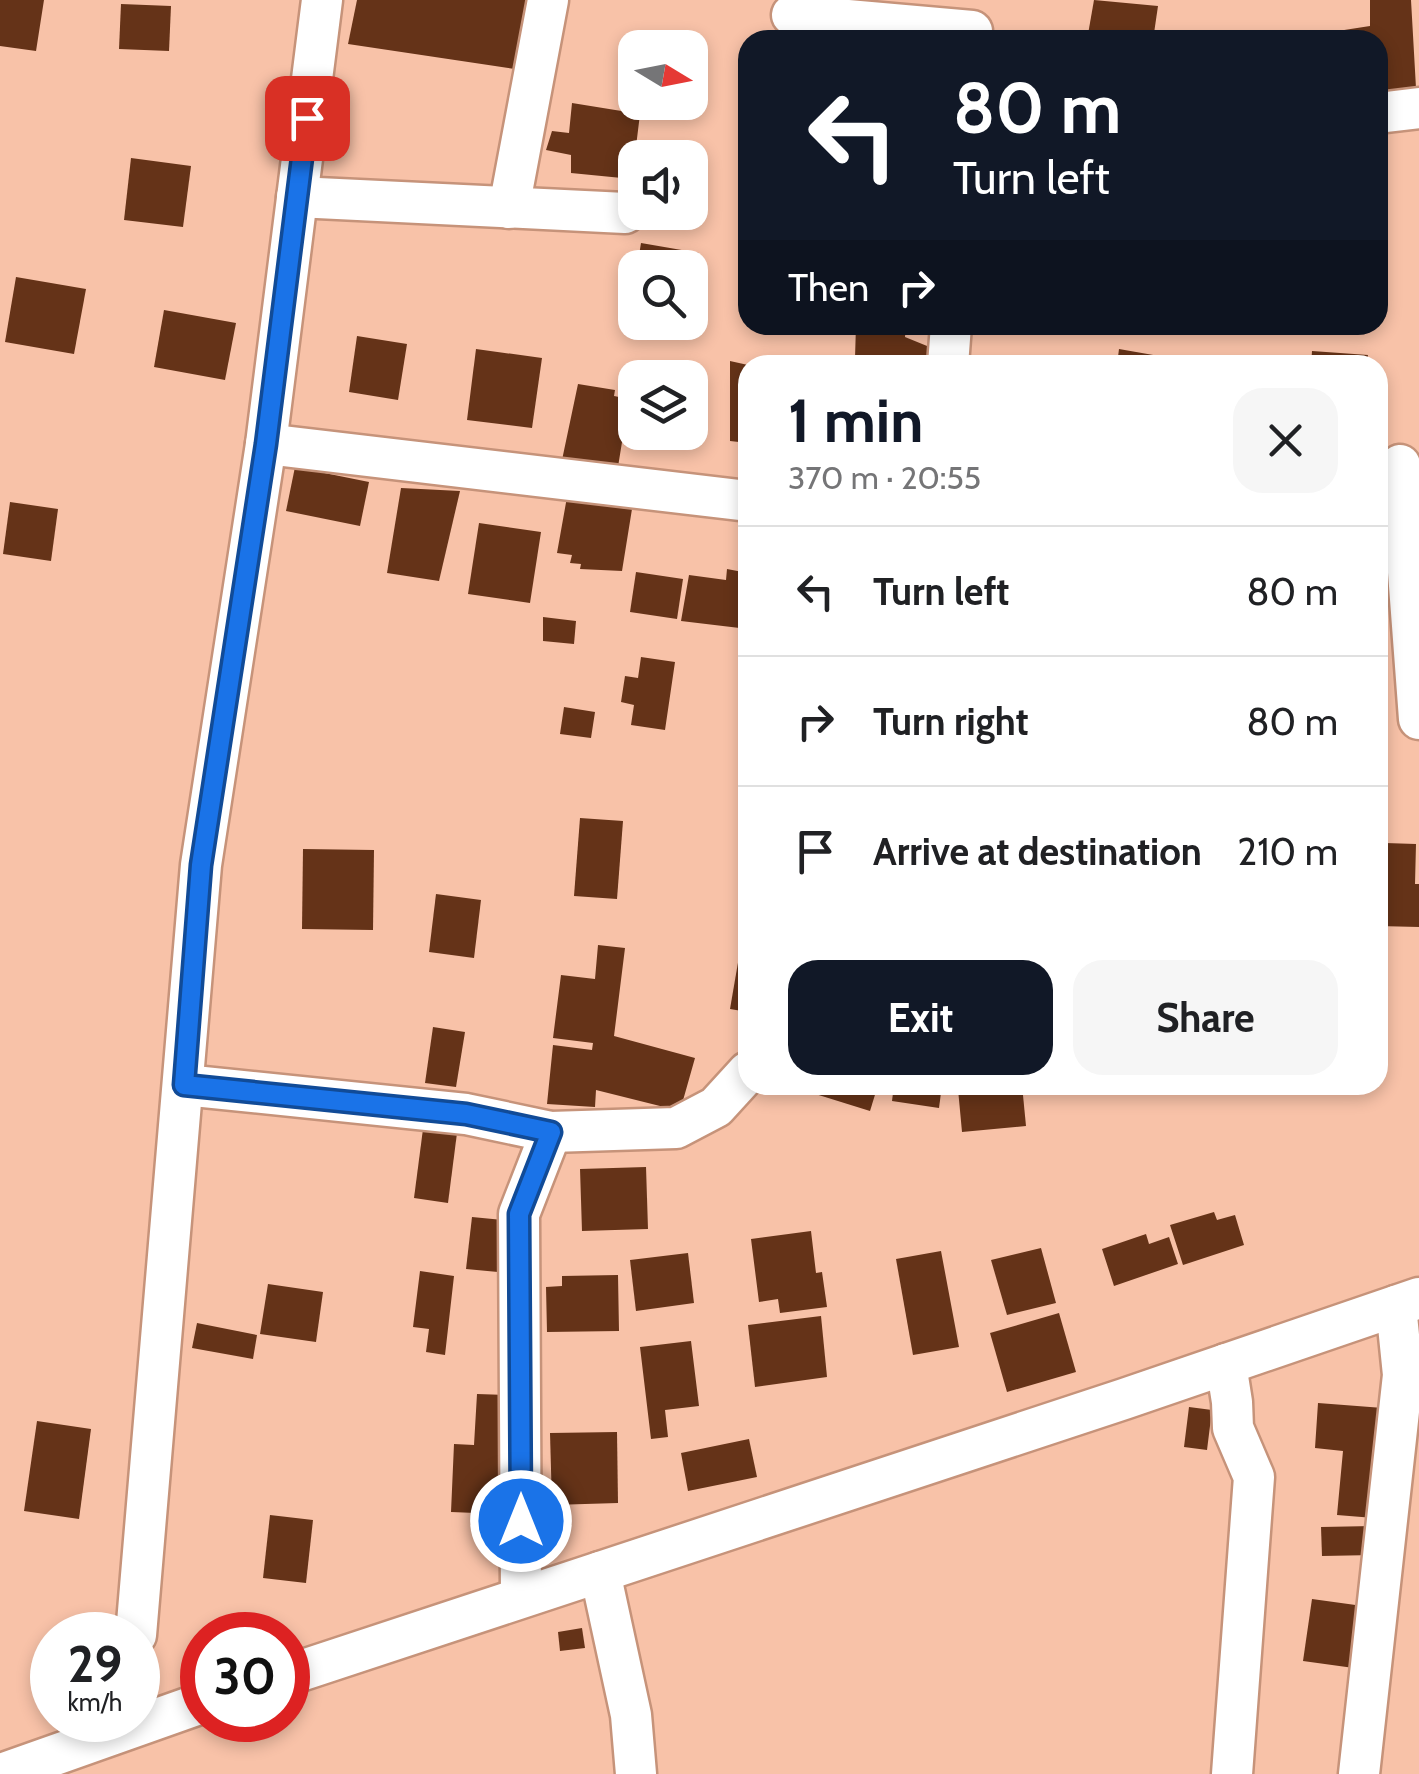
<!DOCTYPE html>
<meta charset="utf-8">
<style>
body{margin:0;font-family:Cabin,sans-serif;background:#f6f6f6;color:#202124;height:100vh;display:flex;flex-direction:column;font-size:38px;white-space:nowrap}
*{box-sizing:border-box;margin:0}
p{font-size:32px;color:#757577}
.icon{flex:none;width:55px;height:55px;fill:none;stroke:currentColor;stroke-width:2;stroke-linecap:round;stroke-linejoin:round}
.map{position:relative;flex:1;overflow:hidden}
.side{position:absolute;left:738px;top:355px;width:650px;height:740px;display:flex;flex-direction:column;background:#fff;border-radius:30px;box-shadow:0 5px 15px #0003}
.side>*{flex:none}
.guide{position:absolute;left:738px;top:30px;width:650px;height:305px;border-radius:30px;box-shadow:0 5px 15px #0003;background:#111827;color:#fff;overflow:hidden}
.needle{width:65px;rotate:100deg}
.fabs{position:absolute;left:618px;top:30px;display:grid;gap:20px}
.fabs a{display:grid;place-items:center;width:90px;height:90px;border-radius:20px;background:#fff;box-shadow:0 5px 15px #0003;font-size:50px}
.speed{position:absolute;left:30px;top:1612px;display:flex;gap:20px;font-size:50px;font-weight:700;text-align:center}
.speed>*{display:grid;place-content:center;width:130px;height:130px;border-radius:50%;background:#fff;box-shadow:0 5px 15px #0003;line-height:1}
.speed small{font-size:25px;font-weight:400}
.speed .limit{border:15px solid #d22;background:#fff;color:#111}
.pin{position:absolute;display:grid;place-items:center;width:85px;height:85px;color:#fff;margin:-42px;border-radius:20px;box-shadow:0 5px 15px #0006}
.me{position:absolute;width:110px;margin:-55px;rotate:0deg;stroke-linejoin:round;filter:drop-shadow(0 0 8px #0008)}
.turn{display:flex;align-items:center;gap:35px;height:210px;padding:0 50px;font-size:45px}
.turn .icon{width:130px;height:130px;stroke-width:2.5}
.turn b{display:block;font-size:70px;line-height:85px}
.then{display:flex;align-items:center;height:95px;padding:0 50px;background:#0003;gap:20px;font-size:38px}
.round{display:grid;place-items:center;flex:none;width:105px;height:105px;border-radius:30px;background:#f6f6f6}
.head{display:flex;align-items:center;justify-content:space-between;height:170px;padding:0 50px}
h1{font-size:60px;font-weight:700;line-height:75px;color:#111827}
.button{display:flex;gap:20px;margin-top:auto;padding:20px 50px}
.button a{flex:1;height:115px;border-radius:30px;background:#111827;color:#fff;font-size:40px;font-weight:700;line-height:115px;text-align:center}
.button a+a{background:#f6f6f6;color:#202124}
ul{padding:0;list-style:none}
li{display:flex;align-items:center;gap:30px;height:130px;padding:0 50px;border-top:2px solid #e0e0e0}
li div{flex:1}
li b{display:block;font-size:38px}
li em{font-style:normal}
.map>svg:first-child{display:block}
</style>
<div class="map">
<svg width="1419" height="1774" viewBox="0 0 1419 1774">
<rect width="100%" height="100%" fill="#f8c2a8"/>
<g fill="#653318">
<polygon points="0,0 44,0 36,51 0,46"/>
<polygon points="357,0 534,0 521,70 348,44"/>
<polygon points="1094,0 1158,6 1153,40 1087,40"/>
<polygon points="1370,0 1411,0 1416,88 1378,92 1378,40 1312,40 1312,35 1370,26"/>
<polygon points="121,4 171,6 169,51 119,49"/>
<polygon points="572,103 640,114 632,179 571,173 571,155 546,150 552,131 569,133"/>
<polygon points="131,158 191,166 183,227 124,220"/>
<polygon points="1378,213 1380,213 1382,241 1378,241"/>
<polygon points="641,243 699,253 692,300 690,300 690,268 637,268"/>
<polygon points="16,277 86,289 74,354 5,342"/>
<polygon points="164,310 236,323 225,380 154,367"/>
<polygon points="856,325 906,325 905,337 932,348 931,365 889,365 889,356 855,358"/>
<polygon points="1091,325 1131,325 1130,333 1091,330"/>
<polygon points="357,336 407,344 398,400 349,392"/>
<polygon points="476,349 542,358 532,428 467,420"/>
<polygon points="1119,349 1176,359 1175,365 1117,365"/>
<polygon points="1312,351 1368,355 1366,365 1311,365"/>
<polygon points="846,360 861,365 793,365 794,361"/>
<polygon points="730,361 748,365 748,443 730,441"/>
<polygon points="578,384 615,390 614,396 629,399 617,473 562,460"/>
<polygon points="295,467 369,482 360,526 286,511"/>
<polygon points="401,488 460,491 439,581 387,573"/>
<polygon points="567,497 623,506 622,508 632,509 622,571 580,569 581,564 570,563 572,555 557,553"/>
<polygon points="10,502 58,509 51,561 3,554"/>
<polygon points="479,523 541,532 530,603 468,594"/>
<polygon points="1378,523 1385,524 1381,596 1378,595"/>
<polygon points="727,569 748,573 748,629 681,621 689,575 726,580"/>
<polygon points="636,572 683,579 677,619 630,612"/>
<polygon points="543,617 576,621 574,644 543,641"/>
<polygon points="641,657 675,662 665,730 631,725 634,705 621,702 625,676 638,678"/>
<polygon points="1378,702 1385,702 1382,789 1378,789"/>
<polygon points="564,707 595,712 591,738 560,734"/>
<polygon points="580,818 623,821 617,899 574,896"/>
<polygon points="1385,843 1416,844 1415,884 1419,884 1419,927 1378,926 1378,909 1384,909"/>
<polygon points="303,849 374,850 373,930 302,929"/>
<polygon points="436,894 481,900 474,958 429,952"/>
<polygon points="598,945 625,948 614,1036 695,1058 680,1111 596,1090 595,1107 547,1104 553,1045 592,1050 593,1043 553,1038 561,975 595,979"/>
<polygon points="741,945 748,946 748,1012 730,1009"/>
<polygon points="433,1027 465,1032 456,1087 425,1083"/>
<polygon points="811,1085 878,1085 870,1111 809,1092"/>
<polygon points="894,1085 942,1085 939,1108 892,1101"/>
<polygon points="994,1085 1022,1085 1026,1126 962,1132 958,1089"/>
<polygon points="423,1129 457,1133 448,1203 414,1198"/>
<polygon points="646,1167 648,1229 582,1231 580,1169"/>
<polygon points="1214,1212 1217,1220 1235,1215 1244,1245 1183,1265 1170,1225"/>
<polygon points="472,1217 503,1220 498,1272 466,1269"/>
<polygon points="811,1231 816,1273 822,1272 827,1307 780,1313 778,1299 759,1302 751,1239"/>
<polygon points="1146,1234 1149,1244 1169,1237 1178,1264 1114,1286 1102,1249"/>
<polygon points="1041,1248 1056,1303 1007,1315 991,1260"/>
<polygon points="941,1251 959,1347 913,1355 896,1259"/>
<polygon points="688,1253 694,1303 636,1311 630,1260"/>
<polygon points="420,1271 454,1276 445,1355 426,1352 429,1329 413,1327"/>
<polygon points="618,1275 619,1331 547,1332 546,1287 562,1286 562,1276"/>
<polygon points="268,1284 323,1292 316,1342 260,1334"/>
<polygon points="1059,1313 1076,1372 1007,1392 990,1333"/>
<polygon points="821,1316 827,1377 755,1387 748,1325"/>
<polygon points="197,1323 257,1335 253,1359 192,1348"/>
<polygon points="691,1341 699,1406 665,1410 668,1437 651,1439 640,1347"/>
<polygon points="477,1394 507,1395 501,1514 451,1512 454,1444 474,1445"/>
<polygon points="1318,1403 1383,1408 1374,1518 1337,1515 1343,1451 1315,1448"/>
<polygon points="1189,1407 1212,1410 1207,1450 1184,1447"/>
<polygon points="37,1421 91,1429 79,1519 24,1511"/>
<polygon points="617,1432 618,1503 552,1505 550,1433"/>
<polygon points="749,1439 757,1477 688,1491 681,1453"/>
<polygon points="270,1515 313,1520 306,1583 263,1578"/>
<polygon points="1373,1526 1374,1555 1322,1556 1321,1527"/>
<polygon points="1312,1599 1370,1607 1361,1669 1303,1661"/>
<polygon points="582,1628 585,1648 560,1651 558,1632"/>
</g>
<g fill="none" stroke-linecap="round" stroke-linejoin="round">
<defs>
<g id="minor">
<polyline points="792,15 972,31"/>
<polyline points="1378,113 1419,108"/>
<polyline points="297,197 625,213"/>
<polyline points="509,208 548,0"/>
<polyline points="948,365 951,325"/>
<polyline points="266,444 748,501"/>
<polyline points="1400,465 1419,719"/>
<polyline points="184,1085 466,1114 551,1132 676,1128 716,1107 748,1072"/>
<polyline points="1226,1364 1232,1402 1233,1428 1254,1477 1232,1774"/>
<polyline points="600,1572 631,1715 636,1774"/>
<polyline points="521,1597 519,1214 551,1132"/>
<polyline points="136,1635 201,865 266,444 322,0"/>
<polyline points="288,1675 1124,1399 1419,1298"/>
<polyline points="1,1774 202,1703"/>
<polyline points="1359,1774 1403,1375 1396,1306"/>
</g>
</defs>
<use href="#minor" stroke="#c6937a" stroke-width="45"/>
<use href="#minor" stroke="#fff" stroke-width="40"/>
</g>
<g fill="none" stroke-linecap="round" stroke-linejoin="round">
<defs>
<polyline id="route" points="307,118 266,444 201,865 184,1085 466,1114 551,1132 519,1214 521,1521"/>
</defs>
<use href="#route" stroke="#114b97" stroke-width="25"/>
<use href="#route" stroke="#1a73e8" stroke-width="18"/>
</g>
</svg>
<div class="fabs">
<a><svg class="needle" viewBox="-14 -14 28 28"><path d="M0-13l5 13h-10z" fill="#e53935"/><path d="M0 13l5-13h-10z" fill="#757577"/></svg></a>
<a><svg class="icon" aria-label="sound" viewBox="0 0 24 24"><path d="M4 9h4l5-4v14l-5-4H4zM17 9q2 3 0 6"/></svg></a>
<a><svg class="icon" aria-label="search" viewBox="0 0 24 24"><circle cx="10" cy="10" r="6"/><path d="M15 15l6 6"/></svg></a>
<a><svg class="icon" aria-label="layers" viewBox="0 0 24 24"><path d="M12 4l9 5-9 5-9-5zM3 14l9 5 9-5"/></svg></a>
</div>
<div class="speed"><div>29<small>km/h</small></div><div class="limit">30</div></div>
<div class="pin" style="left:307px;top:118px;background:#d93025"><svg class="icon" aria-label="arrive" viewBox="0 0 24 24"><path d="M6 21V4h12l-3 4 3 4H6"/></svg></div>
<svg class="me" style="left:521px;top:1521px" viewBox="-20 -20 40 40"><circle r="17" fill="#1a73e8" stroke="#fff" stroke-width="3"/><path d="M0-11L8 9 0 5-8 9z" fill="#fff"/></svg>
<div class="guide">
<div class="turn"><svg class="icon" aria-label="left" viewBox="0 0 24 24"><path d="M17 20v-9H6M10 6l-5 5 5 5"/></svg><div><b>80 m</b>Turn left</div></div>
<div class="then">Then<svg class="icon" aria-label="right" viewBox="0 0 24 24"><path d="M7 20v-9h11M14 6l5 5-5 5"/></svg></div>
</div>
<section class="side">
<div class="head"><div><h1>1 min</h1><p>370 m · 20:55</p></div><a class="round"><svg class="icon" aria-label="close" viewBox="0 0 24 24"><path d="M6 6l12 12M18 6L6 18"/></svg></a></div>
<ul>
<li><svg class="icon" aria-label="left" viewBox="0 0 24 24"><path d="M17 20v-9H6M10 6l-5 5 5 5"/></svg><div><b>Turn left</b></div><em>80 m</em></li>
<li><svg class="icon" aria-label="right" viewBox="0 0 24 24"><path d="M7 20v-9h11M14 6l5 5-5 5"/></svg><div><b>Turn right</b></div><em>80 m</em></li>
<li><svg class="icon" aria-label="arrive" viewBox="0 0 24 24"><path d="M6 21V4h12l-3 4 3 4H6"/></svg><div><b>Arrive at destination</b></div><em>210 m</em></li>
</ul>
<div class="button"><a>Exit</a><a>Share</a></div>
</section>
</div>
